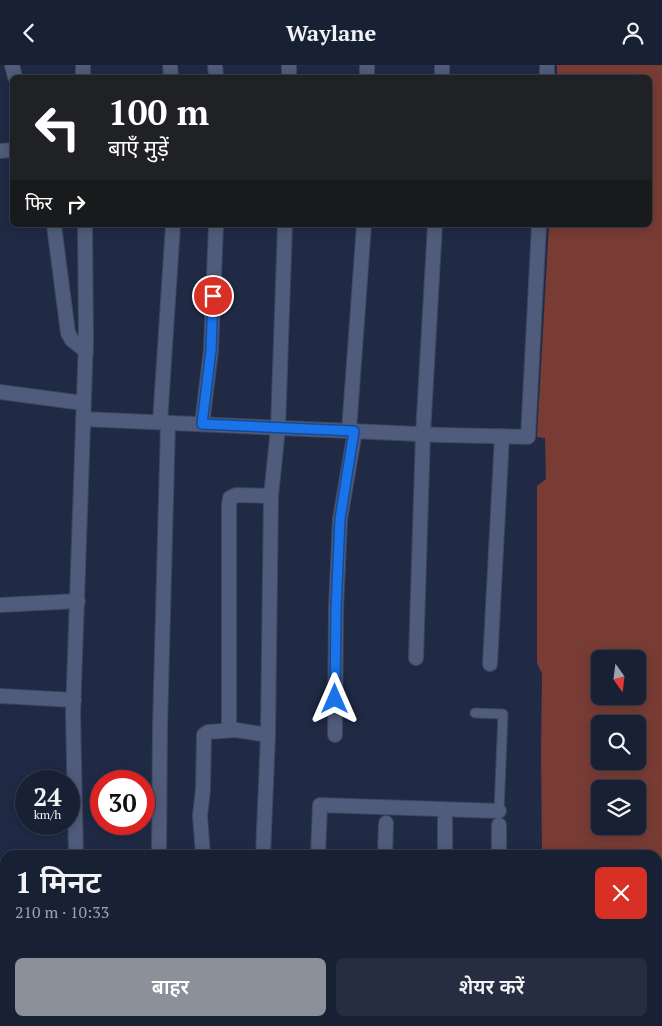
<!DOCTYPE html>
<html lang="hi">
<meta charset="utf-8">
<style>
body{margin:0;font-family:"PT Serif","Noto Sans Devanagari",serif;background:#252d40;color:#f1f3f6;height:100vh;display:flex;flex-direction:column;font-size:19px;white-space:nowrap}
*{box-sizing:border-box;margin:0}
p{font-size:16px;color:#9fa3ac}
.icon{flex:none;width:28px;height:28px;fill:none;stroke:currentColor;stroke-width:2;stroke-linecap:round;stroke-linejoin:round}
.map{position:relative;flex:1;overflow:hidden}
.sheet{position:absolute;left:0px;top:785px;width:662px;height:176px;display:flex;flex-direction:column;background:#182034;border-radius:15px 15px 0 0;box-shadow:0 2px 12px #0003,0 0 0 1px #363e4f}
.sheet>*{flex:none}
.guide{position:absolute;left:10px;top:10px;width:642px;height:152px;border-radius:8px;box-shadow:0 2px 12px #0003,0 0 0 1px #363e4f;background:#202124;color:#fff;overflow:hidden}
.needle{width:32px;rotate:166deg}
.controls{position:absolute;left:591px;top:585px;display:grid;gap:10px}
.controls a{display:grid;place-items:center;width:55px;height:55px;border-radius:8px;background:#182034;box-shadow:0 2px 12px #0003,0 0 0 1px #363e4f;font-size:25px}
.speed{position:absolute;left:15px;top:705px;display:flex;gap:10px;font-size:25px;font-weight:700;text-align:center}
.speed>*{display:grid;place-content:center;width:65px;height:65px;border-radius:50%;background:#182034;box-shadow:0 2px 12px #0003,0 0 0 1px #363e4f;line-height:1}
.speed small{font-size:12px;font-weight:400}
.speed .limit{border:8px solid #d22;background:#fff;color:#111}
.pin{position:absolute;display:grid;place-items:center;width:42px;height:42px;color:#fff;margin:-21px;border:2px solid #fff;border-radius:50%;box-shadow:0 1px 5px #0007}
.me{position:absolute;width:55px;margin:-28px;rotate:0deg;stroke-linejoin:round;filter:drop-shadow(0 0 4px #0008)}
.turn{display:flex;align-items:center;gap:18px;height:105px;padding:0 15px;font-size:22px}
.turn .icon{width:65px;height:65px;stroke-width:2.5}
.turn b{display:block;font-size:35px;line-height:42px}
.then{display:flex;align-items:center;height:48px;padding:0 15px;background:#0003;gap:10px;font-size:19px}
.round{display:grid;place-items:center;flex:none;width:52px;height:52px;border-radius:8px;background:#252d40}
.overview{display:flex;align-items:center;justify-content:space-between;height:85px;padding:0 15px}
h1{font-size:30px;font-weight:600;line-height:38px}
.button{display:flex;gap:10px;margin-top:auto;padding:10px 15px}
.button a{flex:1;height:58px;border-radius:8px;background:#8c9099;color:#fff;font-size:20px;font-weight:600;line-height:58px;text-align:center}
.button a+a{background:#252d40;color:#f1f3f6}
header{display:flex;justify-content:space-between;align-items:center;height:65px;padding:0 15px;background:#182034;font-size:22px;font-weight:600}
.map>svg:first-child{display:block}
</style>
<header><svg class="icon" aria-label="back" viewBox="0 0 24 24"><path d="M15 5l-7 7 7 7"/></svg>Waylane<svg class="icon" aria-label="person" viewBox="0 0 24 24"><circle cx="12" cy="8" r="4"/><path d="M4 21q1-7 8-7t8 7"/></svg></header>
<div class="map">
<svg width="662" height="961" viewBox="0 0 662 961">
<rect width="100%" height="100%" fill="#202a45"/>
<path fill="#783c35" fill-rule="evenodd" d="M557 0H662V961H535L536 956H658V790H542L541 687 542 609 537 598V421L546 414 545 373 537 372 549 160H650V12H557ZM600 594H638V631H600ZM600 659H638V696H600ZM600 724H638V761H600Z"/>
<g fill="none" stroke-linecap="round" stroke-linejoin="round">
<defs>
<polyline id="service" points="475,648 503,649 499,746"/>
<g id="minor">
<polyline points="12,0 15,12"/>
<polyline points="83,0 83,12"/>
<polyline points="170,0 171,12"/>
<polyline points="215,0 216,12"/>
<polyline points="289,0 289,12"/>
<polyline points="442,0 442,12"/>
<polyline points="367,12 367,0"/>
<polyline points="547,12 547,0"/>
<polyline points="0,86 12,85"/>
<polyline points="54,160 68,268 72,275 86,286"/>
<polyline points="0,327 83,338"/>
<polyline points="83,354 441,370 528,372 539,160"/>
<polyline points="160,357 173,160"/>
<polyline points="202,359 211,285 216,160"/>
<polyline points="349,366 364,160"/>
<polyline points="0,540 78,536"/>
<polyline points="416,593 423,369 435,160"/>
<polyline points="490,599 502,371"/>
<polyline points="0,631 74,635"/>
<polyline points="268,670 271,431"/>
<polyline points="335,670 336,544 340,454 355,366"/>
<polyline points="76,790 73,649 86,274 85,160"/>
<polyline points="159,790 160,662 168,358"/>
<polyline points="203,790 200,751 203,724 204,670 208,667 236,665"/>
<polyline points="263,790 268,670 236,665 230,663 229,657 229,440 230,433 236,430 271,431 278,363 285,160"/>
<polyline points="318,790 320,740 499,746"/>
<polyline points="385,790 386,758"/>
<polyline points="445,790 445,754"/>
<polyline points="499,790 499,760"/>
<polyline points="27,956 28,961"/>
<polyline points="76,961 76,956"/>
<polyline points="256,961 256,956"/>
<polyline points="313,961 313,956"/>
<polyline points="382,961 382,956"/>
<polyline points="441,961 441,956"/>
<polyline points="491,961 494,956"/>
</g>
</defs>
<use href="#service" stroke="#3e465d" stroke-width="11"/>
<use href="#minor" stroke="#3e465d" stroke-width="16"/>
<use href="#service" stroke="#505c7b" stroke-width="9"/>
<use href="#minor" stroke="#505c7b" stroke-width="14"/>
</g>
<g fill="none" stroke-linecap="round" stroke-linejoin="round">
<defs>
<polyline id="route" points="213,231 211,285 202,359 354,366 340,454 336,544 335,634"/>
</defs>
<use href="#route" stroke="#114b97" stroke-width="12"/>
<use href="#route" stroke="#1a73e8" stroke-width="9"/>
</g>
</svg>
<div class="controls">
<a><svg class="needle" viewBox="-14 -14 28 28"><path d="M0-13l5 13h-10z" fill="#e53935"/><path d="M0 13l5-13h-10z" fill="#9fa3ac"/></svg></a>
<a><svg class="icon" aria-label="search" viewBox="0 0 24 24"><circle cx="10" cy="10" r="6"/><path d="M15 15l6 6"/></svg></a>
<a><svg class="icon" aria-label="layers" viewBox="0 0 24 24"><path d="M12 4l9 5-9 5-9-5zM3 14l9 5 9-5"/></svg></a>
</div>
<div class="speed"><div>24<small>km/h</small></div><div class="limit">30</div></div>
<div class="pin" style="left:213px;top:231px;background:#d93025"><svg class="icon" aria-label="arrive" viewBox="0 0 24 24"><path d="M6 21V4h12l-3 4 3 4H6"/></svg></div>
<svg class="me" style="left:335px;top:634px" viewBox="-20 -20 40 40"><path d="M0-17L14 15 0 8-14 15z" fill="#1a73e8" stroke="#fff" stroke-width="4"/></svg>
<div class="guide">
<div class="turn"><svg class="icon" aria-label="left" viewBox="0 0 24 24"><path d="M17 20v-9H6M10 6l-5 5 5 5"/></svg><div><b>100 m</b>बाएँ मुड़ें</div></div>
<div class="then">फिर<svg class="icon" aria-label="right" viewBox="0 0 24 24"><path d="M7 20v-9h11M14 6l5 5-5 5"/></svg></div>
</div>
<section class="sheet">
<div class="overview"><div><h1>1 मिनट</h1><p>210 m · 10:33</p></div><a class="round" style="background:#d93025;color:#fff"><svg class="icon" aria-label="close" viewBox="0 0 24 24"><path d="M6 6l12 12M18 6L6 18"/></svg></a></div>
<div class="button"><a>बाहर</a><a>शेयर करें</a></div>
</section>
</div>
